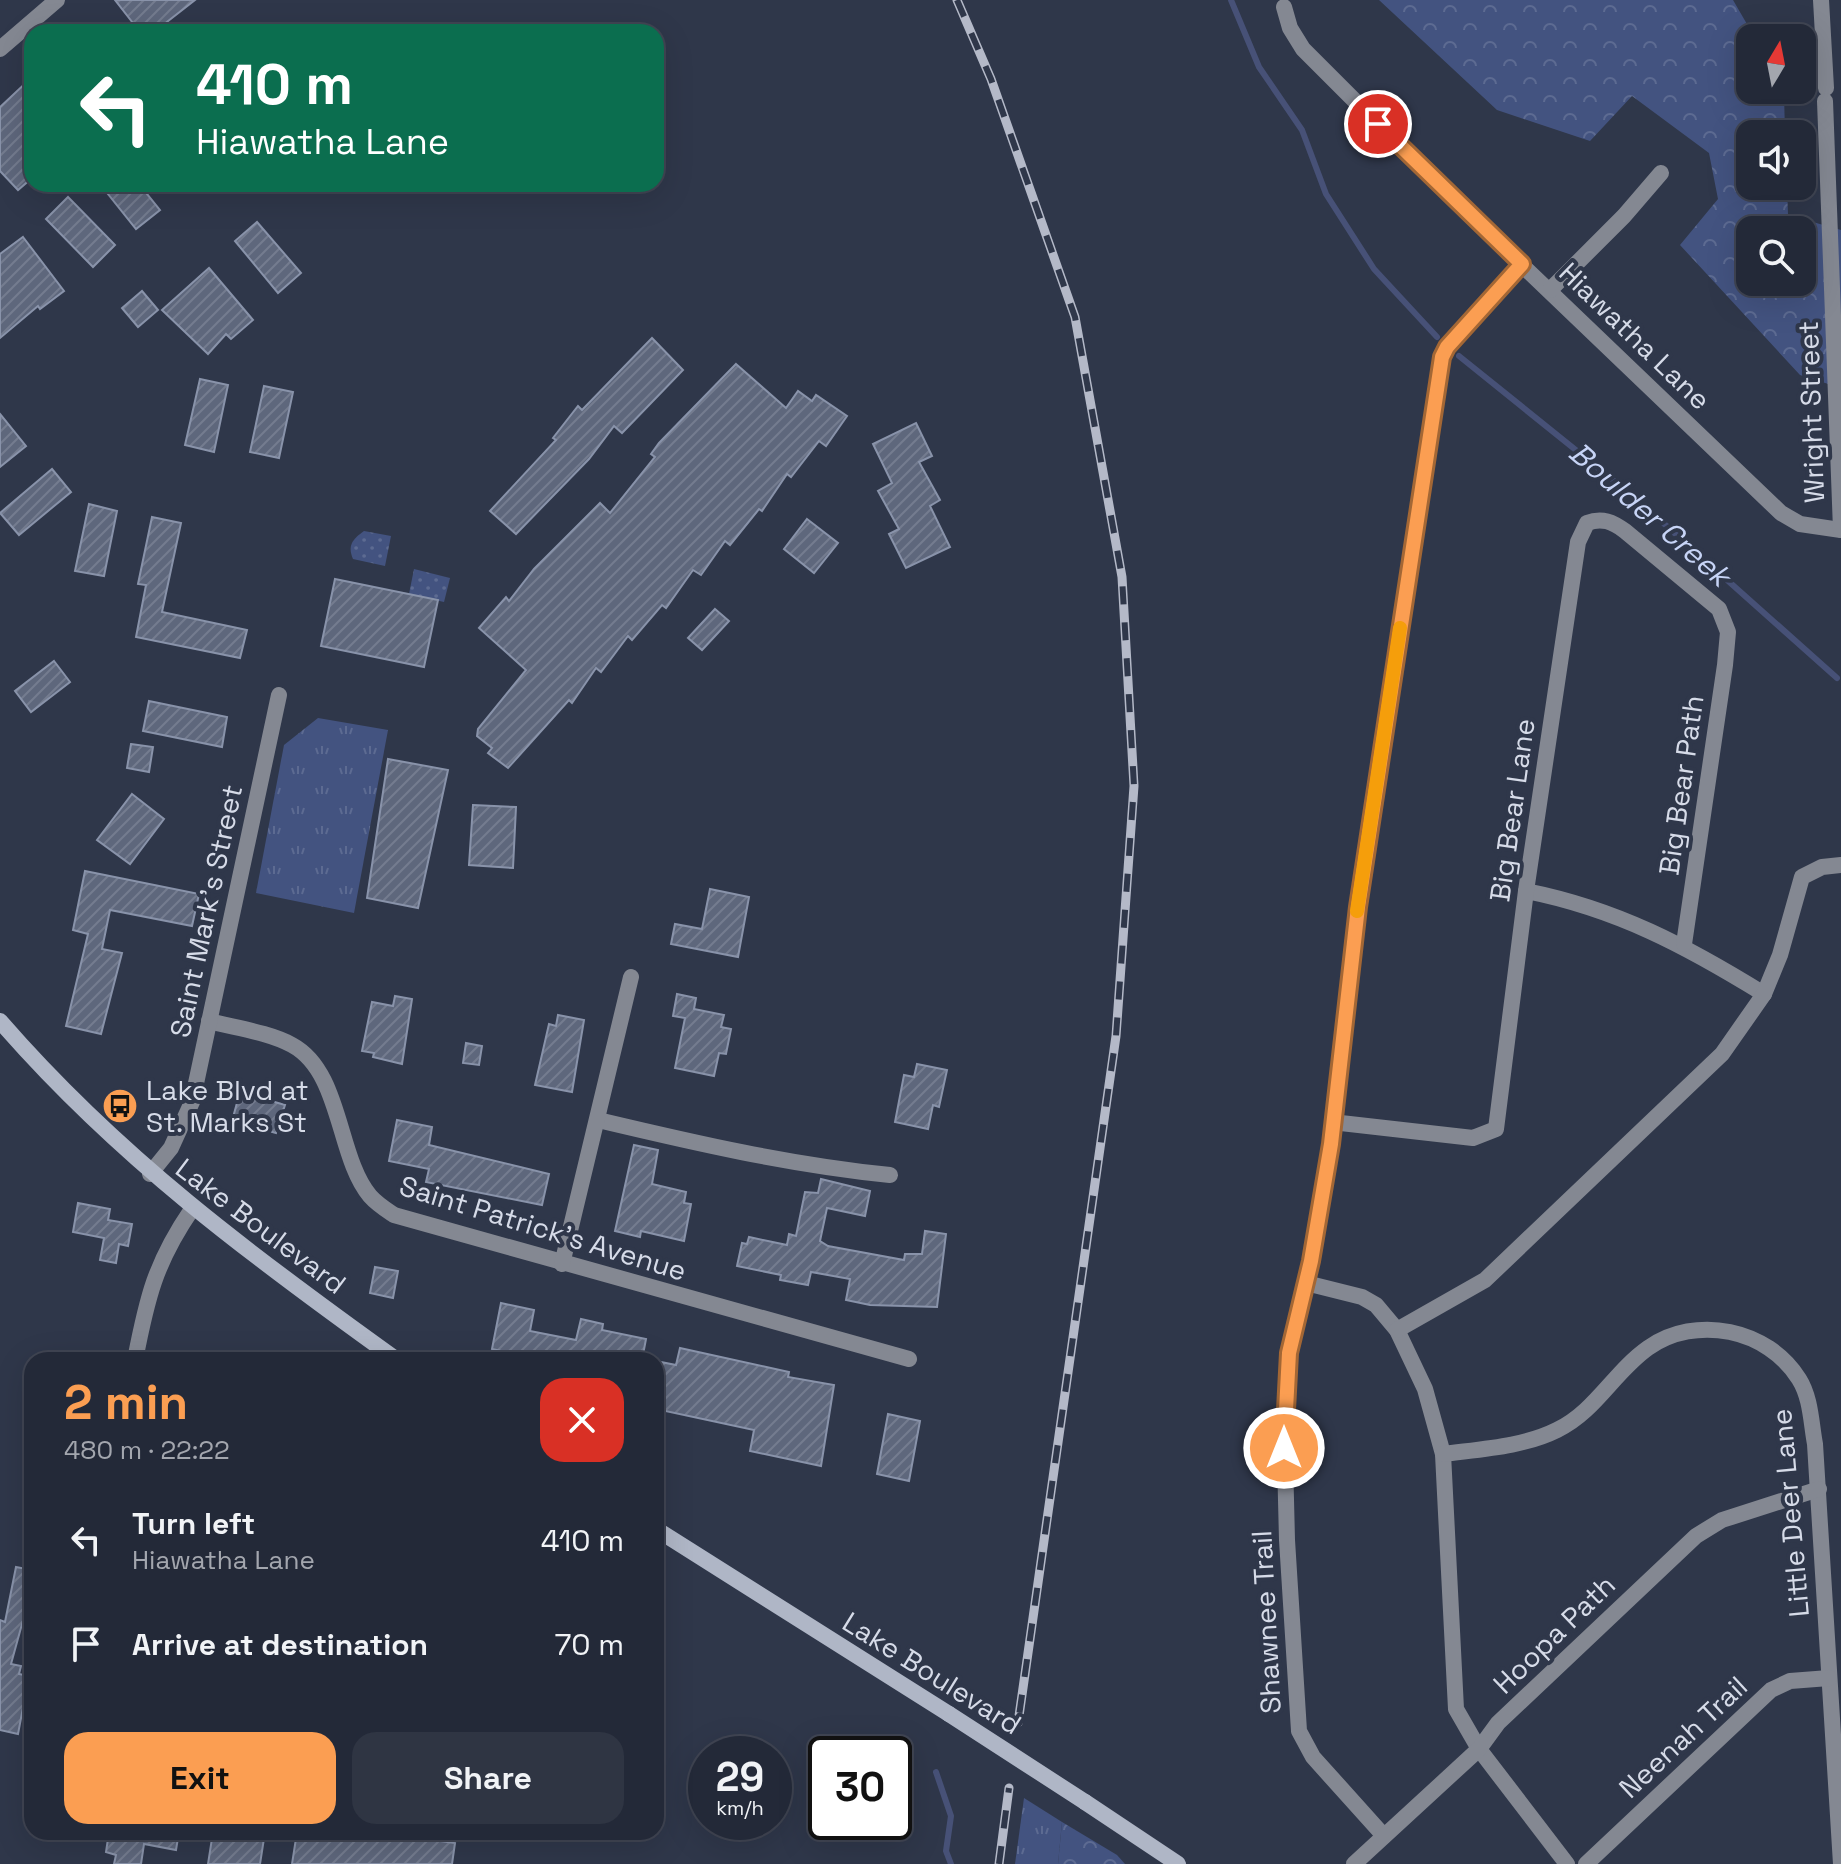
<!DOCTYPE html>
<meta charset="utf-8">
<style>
body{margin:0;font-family:"Space Grotesk",sans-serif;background:#2f3543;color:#f1f3f6;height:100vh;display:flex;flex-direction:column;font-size:30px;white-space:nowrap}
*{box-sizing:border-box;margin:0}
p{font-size:26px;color:#a3a6ae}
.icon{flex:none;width:44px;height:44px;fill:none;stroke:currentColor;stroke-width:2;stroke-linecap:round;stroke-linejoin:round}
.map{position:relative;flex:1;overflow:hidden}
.drawer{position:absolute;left:24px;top:1352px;width:640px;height:488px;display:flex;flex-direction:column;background:#232938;border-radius:24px;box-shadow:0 8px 32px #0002,0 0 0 2px #404553}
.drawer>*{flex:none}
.guide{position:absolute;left:24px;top:24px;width:640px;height:168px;border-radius:24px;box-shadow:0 8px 32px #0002,0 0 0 2px #404553;background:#0b6e4f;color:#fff;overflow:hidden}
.needle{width:52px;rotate:10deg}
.tools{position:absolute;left:1736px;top:24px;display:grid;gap:16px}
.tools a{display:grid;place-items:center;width:80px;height:80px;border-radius:16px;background:#232938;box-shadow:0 8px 32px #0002,0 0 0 2px #404553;font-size:40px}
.speed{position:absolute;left:688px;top:1736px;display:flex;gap:16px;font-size:40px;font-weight:700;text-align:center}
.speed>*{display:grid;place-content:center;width:104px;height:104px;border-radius:50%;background:#232938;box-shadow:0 8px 32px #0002,0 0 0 2px #404553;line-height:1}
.speed small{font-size:20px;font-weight:400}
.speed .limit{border:4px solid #111;border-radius:12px;background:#fff;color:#111}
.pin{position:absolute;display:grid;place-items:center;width:68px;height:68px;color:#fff;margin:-34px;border:4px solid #fff;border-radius:50%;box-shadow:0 2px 8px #0007}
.me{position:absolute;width:88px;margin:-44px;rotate:0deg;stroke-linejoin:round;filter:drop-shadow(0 0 6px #0008)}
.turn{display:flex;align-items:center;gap:28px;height:168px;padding:0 40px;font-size:36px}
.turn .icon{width:104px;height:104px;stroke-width:2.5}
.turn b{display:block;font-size:56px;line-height:68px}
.round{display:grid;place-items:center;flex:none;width:84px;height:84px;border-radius:24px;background:#2f3543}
.overview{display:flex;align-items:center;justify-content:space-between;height:136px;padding:0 40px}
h1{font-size:48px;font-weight:700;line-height:60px;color:#fb9e52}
.cta{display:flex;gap:16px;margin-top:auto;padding:16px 40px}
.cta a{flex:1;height:92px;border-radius:24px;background:#fb9e52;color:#111;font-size:32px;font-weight:700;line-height:92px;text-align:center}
.cta a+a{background:#2f3543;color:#f1f3f6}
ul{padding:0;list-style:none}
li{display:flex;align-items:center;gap:24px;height:104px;padding:0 40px}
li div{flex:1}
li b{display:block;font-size:30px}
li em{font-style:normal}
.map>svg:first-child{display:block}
</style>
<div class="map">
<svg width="1841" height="1864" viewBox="0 0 1841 1864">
<defs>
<pattern id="grass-tufts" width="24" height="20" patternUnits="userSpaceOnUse" patternTransform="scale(2)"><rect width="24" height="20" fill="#435380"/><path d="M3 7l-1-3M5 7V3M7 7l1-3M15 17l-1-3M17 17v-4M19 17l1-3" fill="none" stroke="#5d6b92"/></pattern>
<pattern id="forest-crowns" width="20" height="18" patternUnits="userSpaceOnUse" patternTransform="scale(2)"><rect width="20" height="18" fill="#435380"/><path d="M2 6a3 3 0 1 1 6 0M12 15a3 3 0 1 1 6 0" fill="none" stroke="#5d6b92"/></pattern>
<pattern id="park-dots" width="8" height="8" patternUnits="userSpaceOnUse" patternTransform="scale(2)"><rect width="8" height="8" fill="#435380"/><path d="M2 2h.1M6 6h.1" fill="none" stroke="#5d6b92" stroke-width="1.8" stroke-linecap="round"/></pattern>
<pattern id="building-hatch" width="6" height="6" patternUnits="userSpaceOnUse" patternTransform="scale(2)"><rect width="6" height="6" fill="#5e677c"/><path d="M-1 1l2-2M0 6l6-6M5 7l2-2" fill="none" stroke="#747c8f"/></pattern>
</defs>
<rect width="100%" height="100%" fill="#2f374a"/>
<g fill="url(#grass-tufts)">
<polygon points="318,718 388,730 354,913 256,893 284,745"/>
<polygon points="1024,1798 1062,1822 1058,1864 1015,1864"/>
</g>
<g fill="url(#forest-crowns)" fill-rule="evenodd">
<path d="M1379 0H1733L1755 38H1750V90H1781L1784 94 1785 134H1750V186H1787L1788 215 1841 230V388L1800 375 1680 245 1718 199 1709 153 1632 96 1590 141 1497 110ZM1750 230H1802V282H1750Z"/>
<polygon points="1062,1822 1117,1855 1125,1864 1058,1864"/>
</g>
<g fill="url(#park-dots)">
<path d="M364 531 391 536 385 566 353 559C347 545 353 539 364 531Z"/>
<polygon points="414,569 450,578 444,602 409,594"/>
</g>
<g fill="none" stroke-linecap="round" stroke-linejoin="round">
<g stroke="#475177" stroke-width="6">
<polyline points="1231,0 1259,67 1302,130 1326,194 1374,269 1437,337"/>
<polyline points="1459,356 1633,496 1837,678"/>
<polyline points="936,1772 951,1816 946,1851 951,1864"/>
</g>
</g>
<g fill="url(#building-hatch)" stroke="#8993aa" stroke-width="2">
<polygon points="115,0 195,0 154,32 140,32"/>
<polygon points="32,77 32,178 18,190 0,171 0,107"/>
<polygon points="100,184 139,184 160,210 136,229"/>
<polygon points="68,197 115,245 93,267 46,219"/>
<polygon points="257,222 301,273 278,293 235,241"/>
<polygon points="23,237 64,291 40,309 38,306 0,338 0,254"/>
<polygon points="209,268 253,320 231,339 226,334 208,354 162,310"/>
<polygon points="142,291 158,310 138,327 122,308"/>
<polygon points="652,338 683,370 622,433 614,426 589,459 516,534 490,511 556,440 553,438 578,406 582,410"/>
<polygon points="736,364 786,408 798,391 812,401 816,395 847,416 826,446 819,441 791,477 787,474 762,511 759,509 730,545 725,541 701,575 693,570 666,608 662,605 632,640 628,636 601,672 596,668 572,703 569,700 508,768 488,753 492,748 477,736 478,729 526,670 479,628 506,597 509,601 534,569 600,503 610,513 655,457 651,454 659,443"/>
<polygon points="200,379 228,385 214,452 185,445"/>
<polygon points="264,386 293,392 279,458 250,452"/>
<polygon points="0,414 26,446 0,467"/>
<polygon points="916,423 932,456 919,462 940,500 930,506 950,547 906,568 889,534 899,529 878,491 892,483 873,444"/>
<polygon points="52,469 71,492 19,535 0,513"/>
<polygon points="89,504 117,511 104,576 75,571"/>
<polygon points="152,517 181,523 162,612 247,630 240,658 136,637 146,585 138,584"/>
<polygon points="807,519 838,543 814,573 784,549"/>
<polygon points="335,579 438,600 424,667 321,646"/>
<polygon points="715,609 729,621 702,650 688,638"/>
<polygon points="54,661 70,682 31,712 15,691"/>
<polygon points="149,701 227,717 222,747 143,731"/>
<polygon points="131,744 153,747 149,772 127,768"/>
<polygon points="388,759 448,770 418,908 367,898"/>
<polygon points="132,794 164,819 130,864 97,840"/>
<polygon points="473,805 516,807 513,868 469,865"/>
<polygon points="85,871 199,894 192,926 110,910 102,949 122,953 101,1034 66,1026 88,934 73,930"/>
<polygon points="710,889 749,897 738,957 671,944 675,924 702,929"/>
<polygon points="677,994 696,998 694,1009 724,1015 721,1027 731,1029 726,1054 719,1053 714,1076 675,1068 685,1018 673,1016"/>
<polygon points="395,996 412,999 402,1064 373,1057 374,1053 362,1051 372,1002 393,1006"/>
<polygon points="558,1015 584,1020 572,1092 535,1085 549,1024 556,1026"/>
<polygon points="466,1043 482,1046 479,1065 463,1063"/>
<polygon points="917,1064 947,1070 939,1107 933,1105 928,1129 895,1122 904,1075 914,1077"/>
<polygon points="240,1092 285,1105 276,1133 232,1121"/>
<polygon points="397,1120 432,1127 429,1145 549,1174 542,1205 426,1182 429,1169 389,1161"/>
<polygon points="634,1145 658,1150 652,1184 686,1192 684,1203 691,1204 684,1241 641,1231 640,1237 615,1231"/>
<polygon points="821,1179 870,1191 865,1216 827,1208 820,1241 828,1246 904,1260 905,1254 922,1254 925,1231 946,1234 937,1307 870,1305 846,1300 850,1279 811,1272 808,1285 780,1280 781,1275 737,1266 742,1243 747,1244 749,1237 787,1245 789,1234 796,1236 805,1192 818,1193"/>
<polygon points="78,1203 110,1209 108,1220 132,1224 128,1246 119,1244 116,1263 100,1260 104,1238 73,1232"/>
<polygon points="375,1267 398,1271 393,1298 370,1293"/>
<polygon points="501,1303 534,1310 530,1331 576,1340 581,1319 603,1324 602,1330 646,1339 642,1360 545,1360 492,1349"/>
<polygon points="680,1348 789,1372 788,1377 834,1385 821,1466 750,1451 754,1430 656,1409 656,1361 676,1365"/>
<polygon points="888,1414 920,1421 909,1481 877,1474"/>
<polygon points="16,1567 32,1570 32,1607 27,1606 11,1664 21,1666 19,1674 29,1676 18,1734 0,1730 0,1620 5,1622"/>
<polygon points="109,1832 179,1832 176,1850 144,1844 141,1864 114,1864 116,1855 106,1852"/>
<polygon points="213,1832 265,1832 260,1864 208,1864"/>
<polygon points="297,1832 372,1832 455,1843 452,1864 292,1864"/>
</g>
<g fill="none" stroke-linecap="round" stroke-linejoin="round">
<g stroke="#848892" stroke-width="16">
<polyline points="1821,0 1826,88"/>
<polyline points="1284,7 1290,28 1303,49 1453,199 1781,513 1800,524 1841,530"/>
<polyline points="0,49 57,0"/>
<polyline points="1825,101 1841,530"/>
<polyline points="1550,290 1624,216 1661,173"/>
<path d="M1526 891C1617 909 1686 946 1764 994"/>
<path d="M209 1021C235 1028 268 1032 292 1045 342 1072 337 1157 370 1196 377 1204 385 1209 394 1215L909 1359"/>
<path d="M598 1120C695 1143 790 1165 890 1175"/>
<path d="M1332 1122 1473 1138 1496 1129 1526 891 1578 542 1587 523C1602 517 1613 522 1625 531L1719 609 1728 632 1725 665 1684 944"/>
<polyline points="150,1174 171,1148 192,1102 279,695"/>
<polyline points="562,1264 631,977"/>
<polyline points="1306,1283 1362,1297 1376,1305 1397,1330 1425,1389 1443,1454 1456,1709 1479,1749 1567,1864"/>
<polyline points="1397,1330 1485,1280 1722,1054 1764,994 1780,955 1802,877 1822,867 1841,865"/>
<path d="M135 1360C147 1298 155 1263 192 1209"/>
<path d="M1443 1454C1481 1449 1523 1447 1557 1430 1595 1412 1614 1372 1648 1348 1696 1314 1768 1329 1799 1379 1811 1398 1811 1423 1815 1444L1841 1864"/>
<polyline points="1384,1836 1313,1757 1299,1731 1287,1540 1284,1419 1288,1364 1311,1261 1331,1144 1353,939 1442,357 1447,347 1522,264"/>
<polyline points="1354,1864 1479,1749 1498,1723 1696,1536 1722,1520 1819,1489"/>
<polyline points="1586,1864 1771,1690 1790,1681 1829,1678"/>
</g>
<g stroke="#afb6c6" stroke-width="16">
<path d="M0 1021C118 1157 252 1256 397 1360"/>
<polyline points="656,1529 949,1714"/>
<polyline points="1085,1802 1178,1864"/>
</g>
<defs>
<g id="rail">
<polyline points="957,0 991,79 1075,317 1122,577 1134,786 1116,1036 1018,1723"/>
<polyline points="999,1864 1009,1788"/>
</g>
</defs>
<use href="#rail" stroke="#b4b9c8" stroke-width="9"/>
<use href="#rail" stroke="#2f374a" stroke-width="6" stroke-dasharray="18" stroke-linecap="butt"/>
<polyline stroke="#afb6c6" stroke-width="16" points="949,1714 1085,1802"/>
</g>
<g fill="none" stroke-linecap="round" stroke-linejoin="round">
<defs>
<polyline id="route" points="1284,1448 1289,1353 1311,1261 1331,1144 1358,907 1442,357 1447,347 1522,264 1378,124"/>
</defs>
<use href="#route" stroke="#a36735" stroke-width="20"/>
<use href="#route" stroke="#fb9e52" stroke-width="14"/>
<polyline stroke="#f59e0b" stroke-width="14" points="1357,911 1400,628"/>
</g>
<defs>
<symbol id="bus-disc" viewBox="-11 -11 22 22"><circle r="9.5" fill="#fb9e52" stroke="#2f374a"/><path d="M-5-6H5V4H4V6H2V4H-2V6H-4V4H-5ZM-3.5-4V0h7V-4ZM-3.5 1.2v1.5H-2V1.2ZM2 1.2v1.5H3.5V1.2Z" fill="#111"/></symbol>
</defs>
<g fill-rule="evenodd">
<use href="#bus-disc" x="100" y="1086" width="40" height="40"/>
</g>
<g text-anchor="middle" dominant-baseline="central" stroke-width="8" stroke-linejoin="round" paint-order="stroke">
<g font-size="28" fill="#d6dbe8" stroke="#2f374a">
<text transform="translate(1635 336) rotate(44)">Hiawatha Lane</text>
<text transform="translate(1811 412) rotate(-92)">Wright Street</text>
<text transform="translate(1681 785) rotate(-82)">Big Bear Path</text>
<text transform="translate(1512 810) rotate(-82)">Big Bear Lane</text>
<text transform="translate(206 911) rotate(-78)">Saint Mark's Street</text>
<text transform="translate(261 1226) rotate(37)">Lake Boulevard</text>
<text transform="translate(543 1228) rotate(17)">Saint Patrick's Avenue</text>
<text transform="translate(1790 1513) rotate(-95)">Little Deer Lane</text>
<text transform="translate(1266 1622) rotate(-93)">Shawnee Trail</text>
<text transform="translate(1554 1634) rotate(-44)">Hoopa Path</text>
<text transform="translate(932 1673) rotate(32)">Lake Boulevard</text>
<text transform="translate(1683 1737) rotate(-43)">Neenah Trail</text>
</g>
<g font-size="28" fill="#d6dbe8" stroke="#2f374a" text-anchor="start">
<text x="146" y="1090">Lake Blvd at<tspan x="146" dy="32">St. Marks St</tspan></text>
</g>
<g font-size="30" font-style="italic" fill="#c7d4f6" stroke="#2f374a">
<text transform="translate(1650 514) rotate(41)">Boulder Creek</text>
</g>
</g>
</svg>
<div class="tools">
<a><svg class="needle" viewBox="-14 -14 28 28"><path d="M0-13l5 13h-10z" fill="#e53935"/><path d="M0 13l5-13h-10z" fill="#a3a6ae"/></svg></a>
<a><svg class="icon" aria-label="sound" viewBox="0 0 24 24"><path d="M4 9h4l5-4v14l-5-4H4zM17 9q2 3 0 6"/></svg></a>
<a><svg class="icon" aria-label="search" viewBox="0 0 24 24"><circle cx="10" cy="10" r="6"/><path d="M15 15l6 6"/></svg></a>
</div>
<div class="speed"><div>29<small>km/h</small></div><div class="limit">30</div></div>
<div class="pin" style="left:1378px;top:124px;background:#d93025"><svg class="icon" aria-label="arrive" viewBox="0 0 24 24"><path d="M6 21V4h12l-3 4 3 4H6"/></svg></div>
<svg class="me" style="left:1284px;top:1448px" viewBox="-20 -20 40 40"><circle r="17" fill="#fb9e52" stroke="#fff" stroke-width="3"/><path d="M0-11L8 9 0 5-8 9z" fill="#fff"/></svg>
<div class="guide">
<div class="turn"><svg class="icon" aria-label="left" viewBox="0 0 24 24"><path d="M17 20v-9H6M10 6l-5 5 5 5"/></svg><div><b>410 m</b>Hiawatha Lane</div></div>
</div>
<section class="drawer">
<div class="overview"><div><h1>2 min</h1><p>480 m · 22:22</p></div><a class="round" style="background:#d93025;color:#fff"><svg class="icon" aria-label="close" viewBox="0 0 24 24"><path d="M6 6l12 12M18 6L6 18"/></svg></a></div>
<ul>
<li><svg class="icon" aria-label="left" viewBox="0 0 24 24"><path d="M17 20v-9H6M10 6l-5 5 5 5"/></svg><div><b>Turn left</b><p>Hiawatha Lane</p></div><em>410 m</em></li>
<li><svg class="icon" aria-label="arrive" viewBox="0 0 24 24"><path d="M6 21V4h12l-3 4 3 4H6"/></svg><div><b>Arrive at destination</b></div><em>70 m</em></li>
</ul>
<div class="cta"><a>Exit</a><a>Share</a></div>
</section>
</div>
